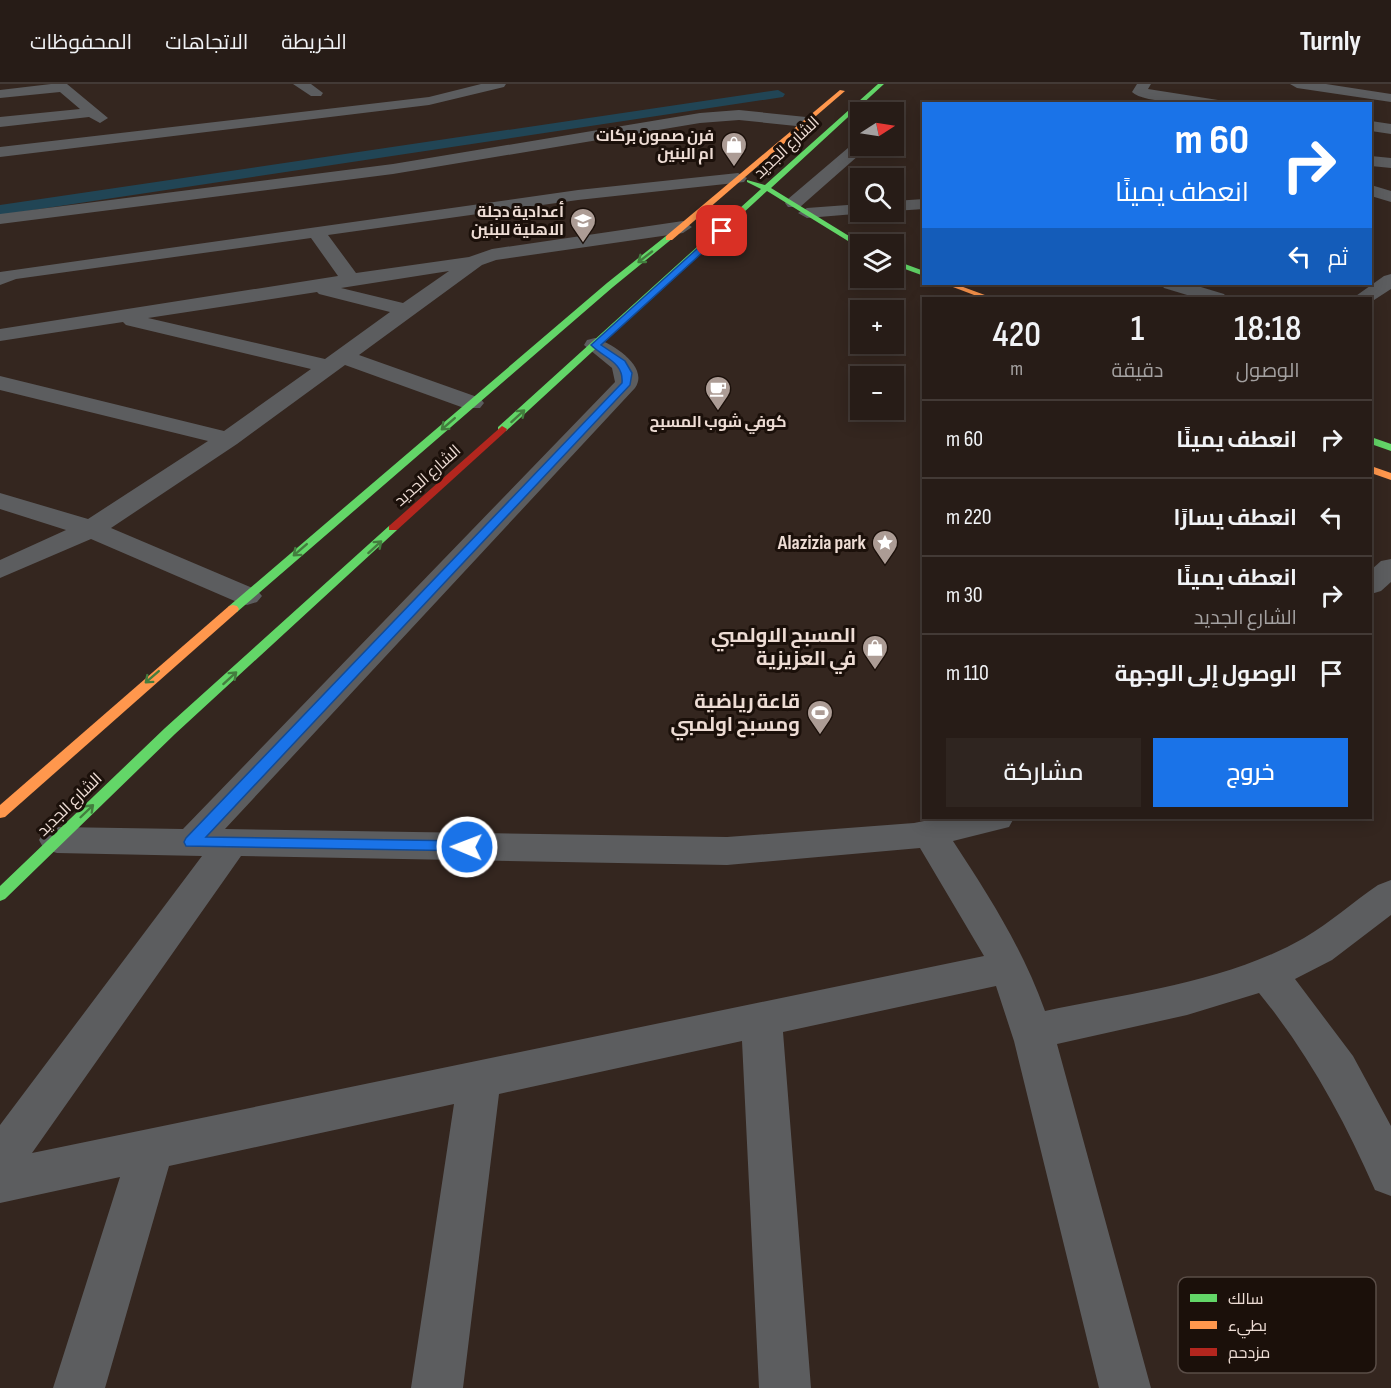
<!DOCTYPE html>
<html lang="ar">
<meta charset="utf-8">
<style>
body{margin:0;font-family:"Sofia Sans Condensed",Cairo,sans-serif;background:#2f2520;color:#f1f3f6;direction:rtl;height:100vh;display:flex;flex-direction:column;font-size:22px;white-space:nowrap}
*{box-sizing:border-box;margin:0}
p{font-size:20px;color:#a4a1a1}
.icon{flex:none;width:33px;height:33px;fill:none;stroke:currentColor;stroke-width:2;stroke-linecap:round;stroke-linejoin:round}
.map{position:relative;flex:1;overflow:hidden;direction:ltr}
.drawer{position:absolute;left:922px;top:213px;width:450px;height:522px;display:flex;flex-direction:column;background:#271c17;border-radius:0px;box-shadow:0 3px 15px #0003,0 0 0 2px #433a36;direction:rtl}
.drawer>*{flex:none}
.hud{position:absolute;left:922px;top:18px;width:450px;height:183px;border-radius:0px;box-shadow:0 3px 15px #0003,0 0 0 2px #433a36;direction:rtl;background:#1a73e8;color:#fff;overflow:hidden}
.needle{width:39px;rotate:78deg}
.buttons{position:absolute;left:850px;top:18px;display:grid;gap:12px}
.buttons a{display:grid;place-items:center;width:54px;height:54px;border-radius:0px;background:#271c17;box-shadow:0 3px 15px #0003,0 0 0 2px #433a36;font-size:30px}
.pin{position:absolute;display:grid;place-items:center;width:51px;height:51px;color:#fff;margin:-26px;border-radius:12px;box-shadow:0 3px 9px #0006}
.me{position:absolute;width:66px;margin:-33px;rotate:271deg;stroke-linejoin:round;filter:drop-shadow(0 0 4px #0008)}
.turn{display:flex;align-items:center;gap:21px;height:126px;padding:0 24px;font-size:27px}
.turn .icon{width:78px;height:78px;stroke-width:2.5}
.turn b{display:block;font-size:42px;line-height:51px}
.then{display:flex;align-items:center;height:57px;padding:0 24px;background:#0003;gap:12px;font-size:22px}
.eta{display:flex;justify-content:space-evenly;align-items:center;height:102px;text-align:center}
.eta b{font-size:36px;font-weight:600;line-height:42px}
.action{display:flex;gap:12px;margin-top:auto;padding:12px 24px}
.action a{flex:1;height:69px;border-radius:0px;background:#1a73e8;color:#fff;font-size:24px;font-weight:600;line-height:69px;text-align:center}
.action a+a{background:#2f2520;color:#f1f3f6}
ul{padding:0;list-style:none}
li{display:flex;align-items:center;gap:18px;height:78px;padding:0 24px;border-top:2px solid #433a36}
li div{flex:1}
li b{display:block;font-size:22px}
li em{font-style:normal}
header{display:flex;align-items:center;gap:36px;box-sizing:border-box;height:84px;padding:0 30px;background:#271c17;border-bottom:2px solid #433a36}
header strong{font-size:28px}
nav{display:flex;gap:33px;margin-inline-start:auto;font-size:21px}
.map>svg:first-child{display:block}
</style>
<header>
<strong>Turnly</strong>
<nav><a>الخريطة</a><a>الاتجاهات</a><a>المحفوظات</a></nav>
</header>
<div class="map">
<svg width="1391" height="1304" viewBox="0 0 1391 1304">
<rect width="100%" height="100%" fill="#34261f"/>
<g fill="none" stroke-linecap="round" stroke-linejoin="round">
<polygon fill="#214555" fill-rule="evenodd" points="778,6 785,10 783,13 0,131 0,121"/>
<g fill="#5c5d5f" fill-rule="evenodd">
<polygon points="51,0 67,0 108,34 100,39 89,33 0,43 0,33 80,25 60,8 0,14 0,6"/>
<polygon points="293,0 311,0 323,9 321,12 311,12"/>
<polygon points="481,0 506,0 504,3 429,21 0,73 0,63 429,13"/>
<path d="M1137 0H1151L1148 5 1218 16 1225 20C1207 20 1143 20 1132 8Z"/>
<polygon points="1290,0 1326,0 1391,10 1391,18 1297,4"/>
<polygon points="1021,16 1043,16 1050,20 1014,20"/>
<polygon points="739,26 806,33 814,38 806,43 739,36 700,39 393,90 0,140 0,130 393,80 700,29"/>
<polygon points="1371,37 1391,40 1391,50 1371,47"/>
<polygon points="861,56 861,62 869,62 867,64 800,123 788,123 785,119 788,115 855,58"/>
<polygon points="1371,72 1391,74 1391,84 1371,82"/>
<path d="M738 89 747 94 744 98 578 116 328 151 356 189 469 173 492 165 683 137 692 143 683 149 496 176 482 181 359 271 480 314 484 319 480 324H464L345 281 237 360 111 444 257 506 262 512 257 518 247 521 237 518 91 455 0 494V476L66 446 0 425V409L88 435 208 357 0 306V292L224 347 311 285 126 241 123 238 0 257V245L338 192 311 154 16 195 0 201V188L578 106ZM449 187 403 219 341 204ZM317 208 319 210 390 228 325 275 148 234Z"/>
<polygon points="1371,101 1391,107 1391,118 1371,112"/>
<polygon points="924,115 924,125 894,127 894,117"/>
<polygon points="861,120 861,128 867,129 807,134 798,129 807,124"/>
<polygon points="1391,190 1391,205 1371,218 1371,214 1353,214 1384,192"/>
<polygon points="1161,200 1191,200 1224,210 1227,214 1197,214 1164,204"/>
<path d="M595 254C612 259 650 283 635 304L225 745 727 753 914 739 939 734H1014L1009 743 953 757C989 812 1023 865 1045 927 1131 909 1227 898 1304 854 1330 839 1353 818 1378 801L1391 796V831L1332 876 1295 895 1353 972 1391 1042V1112L1375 1106C1344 1035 1308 969 1259 909L1187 931 1057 960 1151 1304H1099L1014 957 996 902 783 948 811 1304H759L742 957 499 1010 463 1304H411L454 1020 169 1082 105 1304H53L120 1093 0 1119V1041L202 772 57 769 44 765 39 756 44 747 57 743 183 745 615 298 612 284 584 261 587 256ZM920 764 984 872 32 1069 241 772 727 781Z"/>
<polygon points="1391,475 1391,498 1381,507 1371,510 1371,486 1381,477"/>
</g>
<g fill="#63d668" fill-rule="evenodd">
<polygon points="878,0 884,0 771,104 862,160 861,165 767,107 506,347 498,347 498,343 761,105 747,98 747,96 765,101"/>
<polygon points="666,152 673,154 613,203 237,528 229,528 227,525 229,522 607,199"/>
<polygon points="894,176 924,187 924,192 894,181"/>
<polygon points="1371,353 1391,360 1391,367 1371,360"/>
<polygon points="393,441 397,442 397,446 175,650 5,815 0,817 0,802 165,644 389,442"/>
</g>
<g fill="#ff974d" fill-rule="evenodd">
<polygon points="840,6 845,7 672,156 666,156 666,152"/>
<polygon points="945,200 955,200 993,214 982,214"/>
<polygon points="1371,382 1391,389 1391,396 1371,389"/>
<polygon points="233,521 237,522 239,525 237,528 5,733 0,734 0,721 229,522"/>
</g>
<polygon fill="#b3261e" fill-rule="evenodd" points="502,342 507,345 506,347 397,446 389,446 389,442"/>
</g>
<defs><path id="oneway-shaft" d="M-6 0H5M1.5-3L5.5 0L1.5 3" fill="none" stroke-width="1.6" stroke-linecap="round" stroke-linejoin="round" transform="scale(1.5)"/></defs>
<g stroke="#437d3e">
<use href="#oneway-shaft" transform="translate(645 173) rotate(142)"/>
<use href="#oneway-shaft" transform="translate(518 332) rotate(-42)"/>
<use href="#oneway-shaft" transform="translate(448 340) rotate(139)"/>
<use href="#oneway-shaft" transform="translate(375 463) rotate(-42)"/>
<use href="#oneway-shaft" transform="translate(300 466) rotate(139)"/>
<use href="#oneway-shaft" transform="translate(152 593) rotate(139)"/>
<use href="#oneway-shaft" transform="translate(230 594) rotate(-42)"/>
<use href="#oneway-shaft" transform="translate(87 727) rotate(-44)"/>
</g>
<path fill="#1a73e8" stroke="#114b97" stroke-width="1.5" d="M719 145 726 147 601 261 625 277 632 289 630 301 206 753 467 757 475 763 472 767 186 762 184 758 186 754 622 299C624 278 604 274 591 261Z"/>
<defs>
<symbol id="shop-pin" viewBox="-11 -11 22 30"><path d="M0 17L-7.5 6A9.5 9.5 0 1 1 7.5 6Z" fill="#ac9c95" stroke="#1b100a"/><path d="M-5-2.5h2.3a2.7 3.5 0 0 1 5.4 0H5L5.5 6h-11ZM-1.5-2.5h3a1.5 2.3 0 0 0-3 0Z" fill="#fff"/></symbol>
<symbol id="school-pin" viewBox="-11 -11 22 30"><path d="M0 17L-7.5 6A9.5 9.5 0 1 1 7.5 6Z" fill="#ac9c95" stroke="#1b100a"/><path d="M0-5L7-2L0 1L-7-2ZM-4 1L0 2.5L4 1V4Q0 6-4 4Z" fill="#fff"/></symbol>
<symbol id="cafe-pin" viewBox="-11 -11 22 30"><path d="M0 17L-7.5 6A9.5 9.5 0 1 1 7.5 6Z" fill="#ac9c95" stroke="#1b100a"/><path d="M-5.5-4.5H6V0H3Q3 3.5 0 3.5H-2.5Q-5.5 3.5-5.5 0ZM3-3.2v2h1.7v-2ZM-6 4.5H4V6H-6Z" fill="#fff"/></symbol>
<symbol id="sight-pin" viewBox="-11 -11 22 30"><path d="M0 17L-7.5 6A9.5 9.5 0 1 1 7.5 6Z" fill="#ac9c95" stroke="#1b100a"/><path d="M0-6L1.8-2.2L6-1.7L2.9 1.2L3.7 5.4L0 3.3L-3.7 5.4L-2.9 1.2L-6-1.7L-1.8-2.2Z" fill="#fff"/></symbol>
<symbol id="stadium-pin" viewBox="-11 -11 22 30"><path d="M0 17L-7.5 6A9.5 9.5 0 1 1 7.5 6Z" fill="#ac9c95" stroke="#1b100a"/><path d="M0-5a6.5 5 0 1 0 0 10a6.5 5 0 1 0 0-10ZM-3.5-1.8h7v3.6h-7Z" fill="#fff"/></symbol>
</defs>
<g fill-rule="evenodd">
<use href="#shop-pin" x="719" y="46" width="30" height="40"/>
<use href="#school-pin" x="568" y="122" width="30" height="40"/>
<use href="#cafe-pin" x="703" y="290" width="30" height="40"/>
<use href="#sight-pin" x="870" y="444" width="30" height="40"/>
<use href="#shop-pin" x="860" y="549" width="30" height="40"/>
<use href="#stadium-pin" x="805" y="614" width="30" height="40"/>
</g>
<g text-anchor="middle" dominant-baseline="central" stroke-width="6" stroke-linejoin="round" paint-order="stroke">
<g font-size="16" font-weight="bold" fill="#eddcd4" stroke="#1b100a" text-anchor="end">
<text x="714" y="52">فرن صمون بركات<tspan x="714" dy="18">ام البنين</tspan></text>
<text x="564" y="128">أعدادية دجلة<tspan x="564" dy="18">الاهلية للبنين</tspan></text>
<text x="718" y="338" text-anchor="middle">كوفي شوب المسبح</text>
</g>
<g font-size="16" fill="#eddcd4" stroke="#1b100a">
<text transform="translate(787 64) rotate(-43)">الشارع الجديد</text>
<text transform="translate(428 392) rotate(-42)">الشارع الجديد</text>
<text transform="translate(70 721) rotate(-44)">الشارع الجديد</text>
</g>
<g font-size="20" font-weight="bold" fill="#eddcd4" stroke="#1b100a" text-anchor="end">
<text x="866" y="459">Alazizia park</text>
<text x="856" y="552">المسبح الاولمبي<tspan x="856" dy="23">في العزيزية</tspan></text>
<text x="800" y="618">قاعة رياضية<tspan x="800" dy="23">ومسبح اولمبي</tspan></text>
</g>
</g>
<rect x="1178" y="1193" width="198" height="96" rx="9" fill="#1b100a" stroke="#5a4d47" stroke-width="1.5"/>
<rect x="1190" y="1210" width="27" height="8" fill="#63d668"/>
<rect x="1190" y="1237" width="27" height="8" fill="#ff974d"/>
<rect x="1190" y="1264" width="27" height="8" fill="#b3261e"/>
<g font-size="16" fill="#eddcd4">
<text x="1228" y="1220">سالك</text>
<text x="1228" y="1247">بطيء</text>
<text x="1228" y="1274">مزدحم</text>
</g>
</svg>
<div class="buttons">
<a><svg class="needle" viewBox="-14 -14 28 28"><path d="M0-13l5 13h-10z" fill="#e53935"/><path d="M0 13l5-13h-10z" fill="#a4a1a1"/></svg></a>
<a><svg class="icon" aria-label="search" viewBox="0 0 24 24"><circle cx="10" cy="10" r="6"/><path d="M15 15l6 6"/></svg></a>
<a><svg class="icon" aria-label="layers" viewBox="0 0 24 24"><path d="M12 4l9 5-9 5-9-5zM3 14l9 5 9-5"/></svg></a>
<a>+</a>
<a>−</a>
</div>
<div class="pin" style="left:722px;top:147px;background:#d93025"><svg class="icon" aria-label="arrive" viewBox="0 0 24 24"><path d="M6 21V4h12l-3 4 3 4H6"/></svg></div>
<svg class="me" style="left:467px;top:763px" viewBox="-20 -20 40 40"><circle r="17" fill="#1a73e8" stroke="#fff" stroke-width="3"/><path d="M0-11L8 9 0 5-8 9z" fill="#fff"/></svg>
<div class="hud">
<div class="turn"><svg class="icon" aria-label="right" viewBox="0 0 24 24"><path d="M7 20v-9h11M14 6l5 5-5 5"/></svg><div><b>60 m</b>انعطف يمينًا</div></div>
<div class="then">ثم<svg class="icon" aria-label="left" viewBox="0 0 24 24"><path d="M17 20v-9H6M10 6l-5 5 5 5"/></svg></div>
</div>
<section class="drawer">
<div class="eta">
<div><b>18:18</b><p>الوصول</p></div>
<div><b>1</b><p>دقيقة</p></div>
<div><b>420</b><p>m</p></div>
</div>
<ul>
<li><svg class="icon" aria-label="right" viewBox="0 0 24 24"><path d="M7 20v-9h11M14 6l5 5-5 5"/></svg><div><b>انعطف يمينًا</b></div><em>60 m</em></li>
<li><svg class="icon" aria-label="left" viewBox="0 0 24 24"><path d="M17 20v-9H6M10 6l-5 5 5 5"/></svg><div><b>انعطف يسارًا</b></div><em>220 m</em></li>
<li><svg class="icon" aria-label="right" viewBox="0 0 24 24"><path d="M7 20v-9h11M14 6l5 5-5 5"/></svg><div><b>انعطف يمينًا</b><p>الشارع الجديد</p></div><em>30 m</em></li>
<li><svg class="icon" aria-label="arrive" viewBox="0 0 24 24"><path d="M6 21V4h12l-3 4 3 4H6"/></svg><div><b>الوصول إلى الوجهة</b></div><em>110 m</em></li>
</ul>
<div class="action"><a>خروج</a><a>مشاركة</a></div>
</section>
</div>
